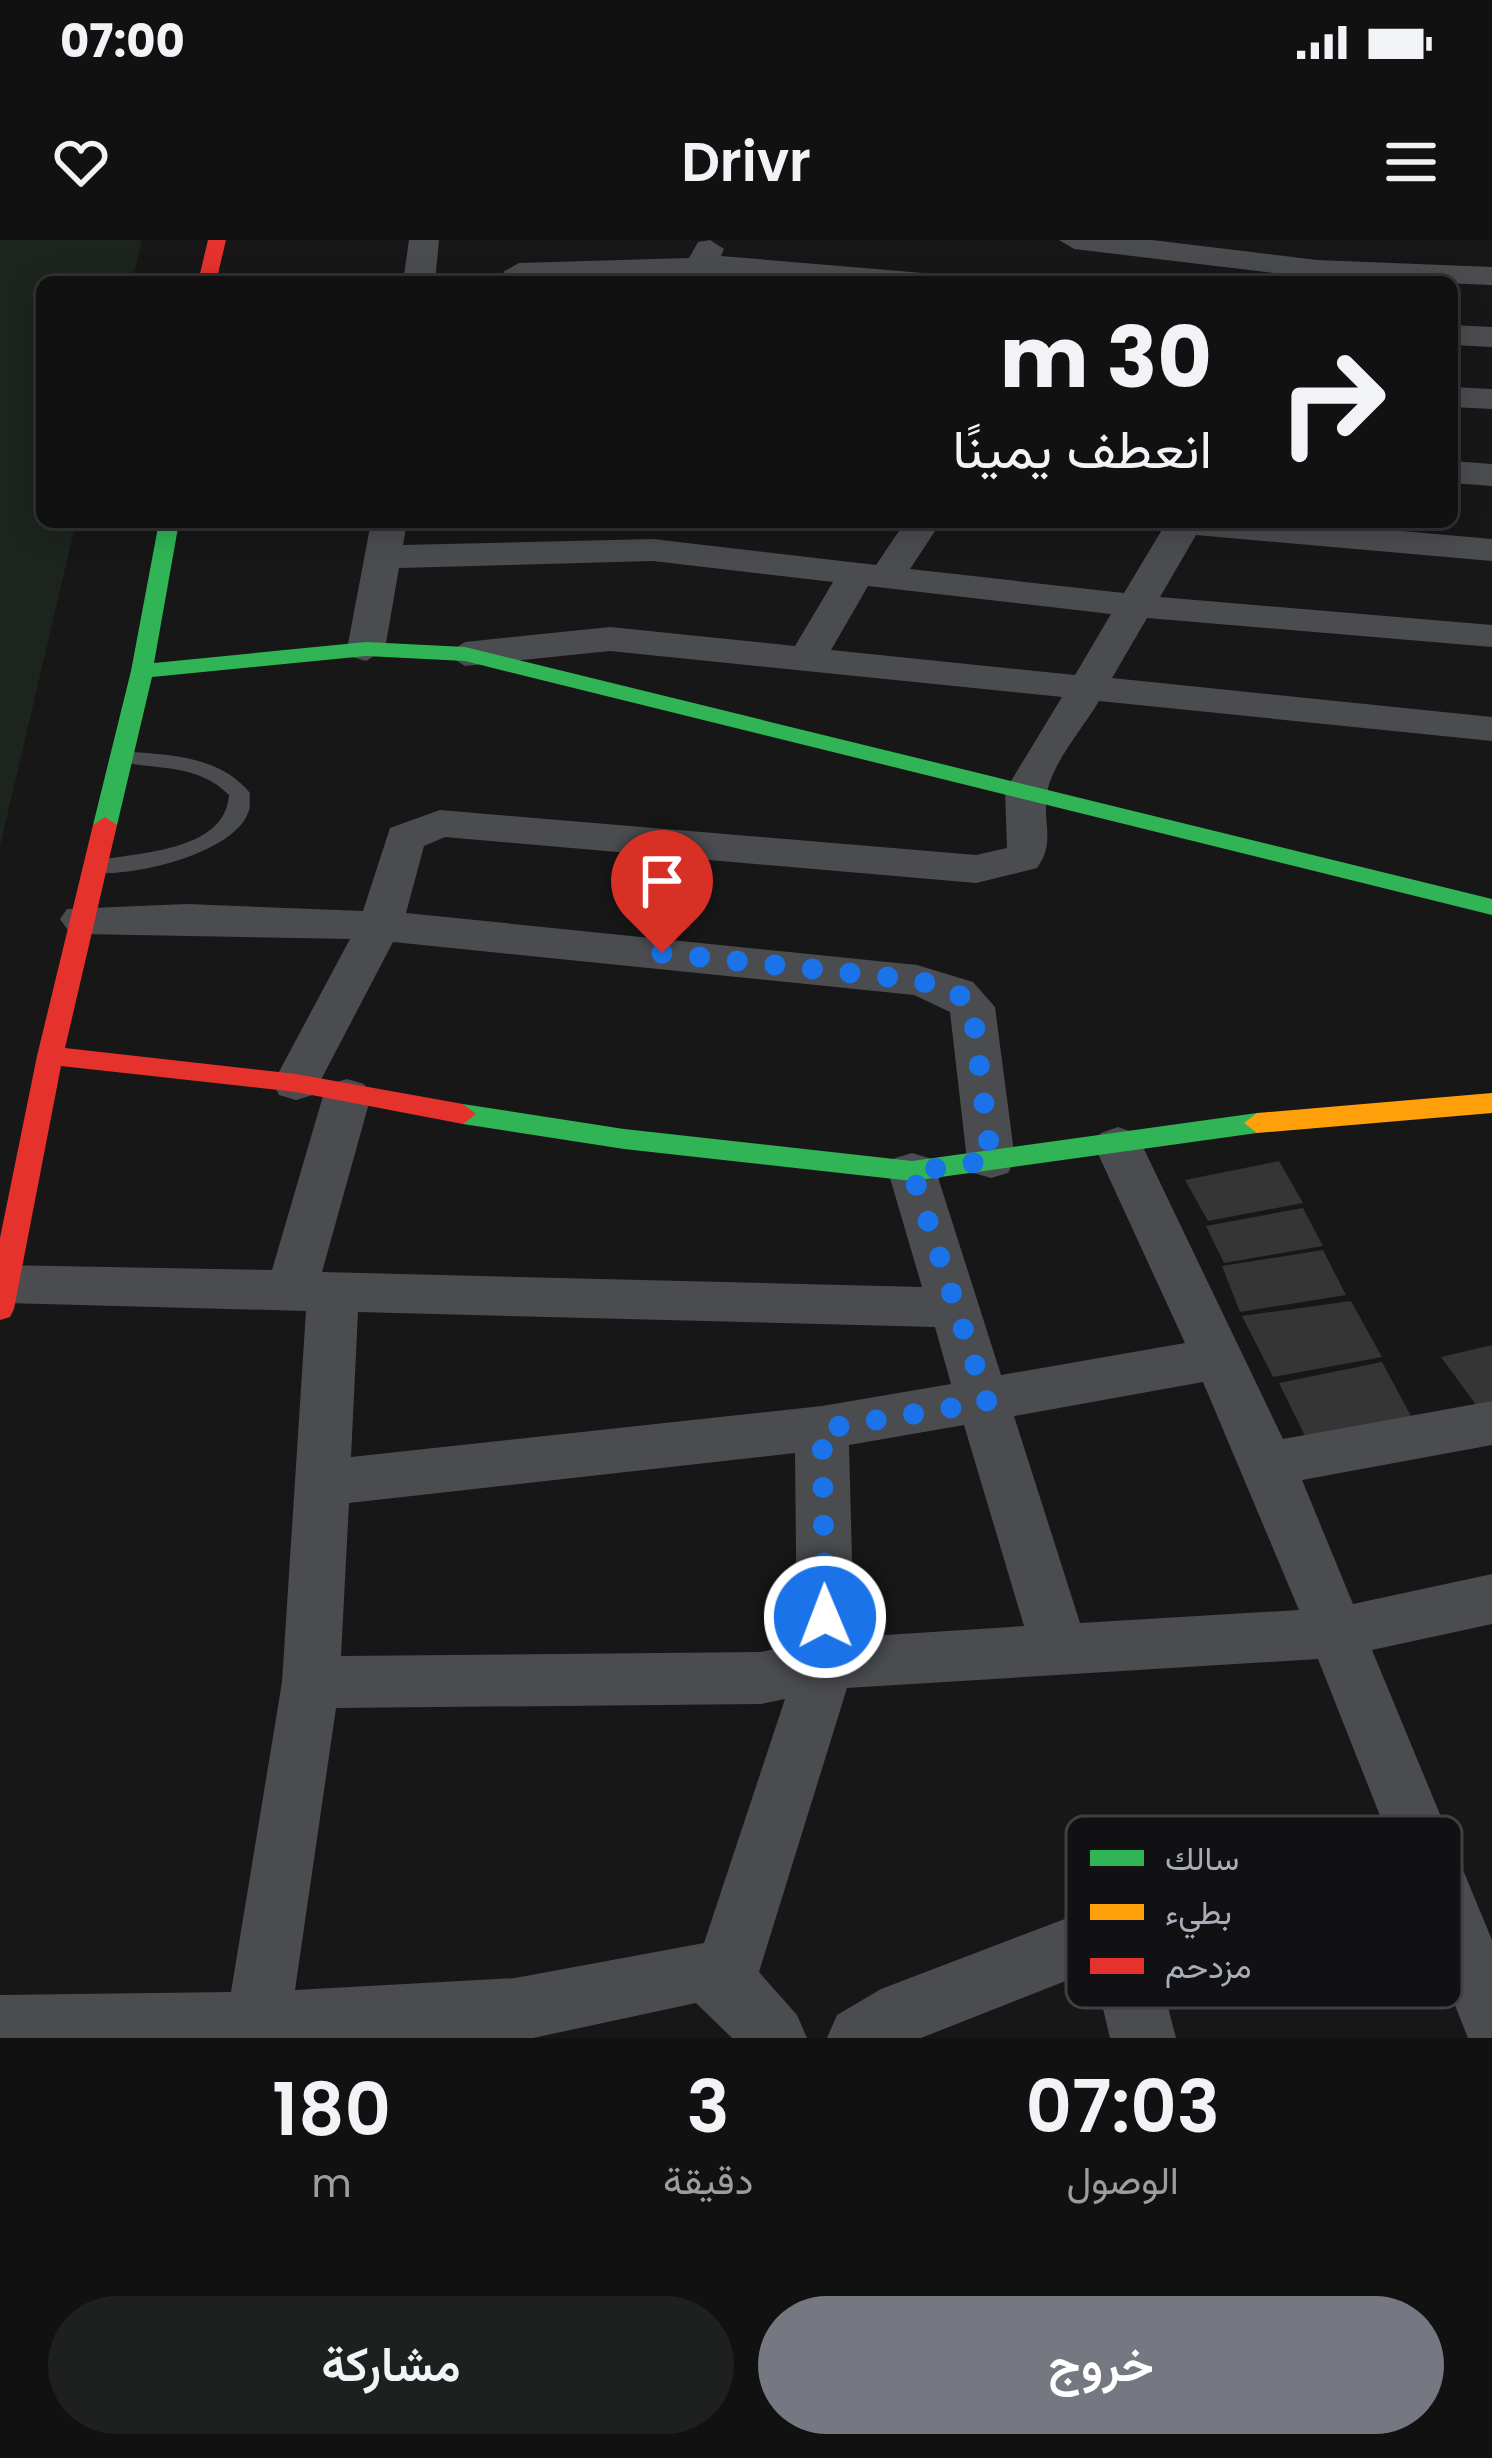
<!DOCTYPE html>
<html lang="ar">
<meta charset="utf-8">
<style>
body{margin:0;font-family:Poppins,Vazirmatn,sans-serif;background:#1e1f1f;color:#f1f3f6;direction:rtl;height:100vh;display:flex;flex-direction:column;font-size:45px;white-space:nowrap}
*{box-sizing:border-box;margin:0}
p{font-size:39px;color:#9c9d9f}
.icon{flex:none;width:66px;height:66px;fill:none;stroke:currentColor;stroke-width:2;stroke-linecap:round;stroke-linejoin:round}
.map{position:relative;height:1798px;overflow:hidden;direction:ltr}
.sheet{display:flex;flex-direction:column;background:#111;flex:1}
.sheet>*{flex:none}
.banner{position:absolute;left:36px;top:36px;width:1422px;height:252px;border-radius:18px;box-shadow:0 6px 30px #0003,0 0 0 3px #303131;direction:rtl;background:#111;color:#f1f3f6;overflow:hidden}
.pin{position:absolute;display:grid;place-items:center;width:102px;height:102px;color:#fff;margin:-123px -51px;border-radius:50% 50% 50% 0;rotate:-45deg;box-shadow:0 0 12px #0007}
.pin .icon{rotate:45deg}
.me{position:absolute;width:132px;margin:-66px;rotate:359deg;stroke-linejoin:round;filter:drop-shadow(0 0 9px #0008)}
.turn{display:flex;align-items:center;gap:42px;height:252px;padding:0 48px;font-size:54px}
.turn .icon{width:156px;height:156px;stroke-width:2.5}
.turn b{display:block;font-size:84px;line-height:102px}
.eta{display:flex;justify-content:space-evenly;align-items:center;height:204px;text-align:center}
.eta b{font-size:72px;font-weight:600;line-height:84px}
.primary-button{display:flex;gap:24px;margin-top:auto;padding:24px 48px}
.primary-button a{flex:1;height:138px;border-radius:72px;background:#757880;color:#fff;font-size:48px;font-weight:600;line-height:138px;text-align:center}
.primary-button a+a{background:#1e1f1f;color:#f1f3f6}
.status{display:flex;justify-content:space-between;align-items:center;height:84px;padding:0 60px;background:#111;direction:ltr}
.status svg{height:33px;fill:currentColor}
header{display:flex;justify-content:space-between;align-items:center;height:156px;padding:0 48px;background:#111;font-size:54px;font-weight:600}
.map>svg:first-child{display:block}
</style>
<div class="status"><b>07:00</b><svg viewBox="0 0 49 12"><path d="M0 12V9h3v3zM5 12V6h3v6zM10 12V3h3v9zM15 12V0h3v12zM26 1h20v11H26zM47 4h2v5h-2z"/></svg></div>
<header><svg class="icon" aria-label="menu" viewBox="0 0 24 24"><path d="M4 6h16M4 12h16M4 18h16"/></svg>Drivr<svg class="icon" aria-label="heart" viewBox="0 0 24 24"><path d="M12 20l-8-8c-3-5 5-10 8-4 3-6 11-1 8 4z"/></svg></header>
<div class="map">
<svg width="1492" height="1798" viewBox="0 0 1492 1798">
<rect width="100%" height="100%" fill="#171717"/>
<polygon fill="#1d241e" points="0,0 142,0 132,42 42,42 42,282 76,282 0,606"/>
<g fill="#353536">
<polygon points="1279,921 1303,963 1208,981 1185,940"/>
<polygon points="1303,968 1323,1006 1224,1023 1206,986"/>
<polygon points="1323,1010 1346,1055 1240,1072 1222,1026"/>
<polygon points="1351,1061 1382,1117 1273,1137 1242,1076"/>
<polygon points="1492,1105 1492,1164 1477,1166 1441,1117"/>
<polygon points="1382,1122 1412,1178 1305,1196 1279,1143"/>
</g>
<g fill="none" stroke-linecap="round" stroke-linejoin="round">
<path fill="#4b4c50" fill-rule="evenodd" d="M122 511C168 515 219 515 250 553 249 560 251 567 248 573 233 614 128 639 89 632L86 627 89 622C132 612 225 614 229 555 198 523 155 530 115 521V513Z"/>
<g fill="#4b4c50" fill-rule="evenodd">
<polygon points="409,0 439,0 435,42 403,42"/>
<polygon points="710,0 724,9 721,16 923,33 939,42 808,42 715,34 704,42 672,42 676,37 519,41 503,32 519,23 689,18 698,2"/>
<polygon points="1059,0 1152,0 1317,20 1492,27 1492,45 1317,38 1074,9"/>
<polygon points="1452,85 1492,87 1492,107 1452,105"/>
<polygon points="1452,147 1492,149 1492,169 1452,167"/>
<polygon points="1452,221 1492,224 1492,246 1452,243"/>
<path d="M371 282H407L403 305 653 299 876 325 905 282H941L910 329 1124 353 1163 288 1159 282H1300L1492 299V321L1196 295 1160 357 1492 385V407L1147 378 1112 438 1492 477V501L1099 461C1084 487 1051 524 1047 554 1042 582 1056 602 1037 628L976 643 445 597 424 606 406 673 917 725 973 742 995 767 1015 920 1008 933 991 938 974 933 967 920 950 772 914 755 393 702 313 855 296 860 279 855 273 843 350 699 82 694 67 689 60 679 67 669 187 664 363 671 390 588 440 570 976 615 1007 608 1005 551 1062 457 610 411 465 426 446 414 465 402 610 387 795 406 833 342 653 321 399 328 385 409 366 421 352 417 347 409ZM868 346 1111 374 1075 435 831 410Z"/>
<path d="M347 839 364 844 371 856 322 1032 922 1047 888 931 895 918 912 913 929 918 936 931 1001 1135 1185 1103 1094 905 1101 893 1118 887 1135 893 1142 905 1283 1199 1492 1161V1205L1302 1240 1353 1364 1492 1334V1384L1372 1410 1492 1700V1798H1468L1318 1419 847 1448 759 1732 797 1775 807 1798H732L696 1763 533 1798H0V1755L231 1752 282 1442 306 1071 6 1063 0 1061V1025L272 1030 323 856 330 844ZM358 1072 935 1087 951 1144 822 1166 351 1217ZM1203 1142 1299 1370 1080 1383 1014 1176ZM964 1185 1024 1386 854 1397 849 1205ZM795 1213 797 1404 761 1412 341 1416 349 1263ZM785 1459 704 1703 515 1738 295 1750 336 1468 761 1464Z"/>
<path d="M1091 1669C1156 1695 1160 1735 1176 1798H1110L1098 1747 1086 1733 921 1798H827L837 1775 881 1749Z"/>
</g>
<g fill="#30b455" fill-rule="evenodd">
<polygon points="159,282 179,282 154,423 366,402 465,407 1492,659 1492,675 465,421 366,416 152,437 117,585 105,593 97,590 93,585 131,431"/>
<polygon points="463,864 624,889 912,921 1257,873 1270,883 1257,893 912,941 624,909 463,884 450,874"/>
</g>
<polygon fill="#ff9f0a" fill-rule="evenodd" points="1492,853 1492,873 1257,893 1244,883 1257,873"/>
<g fill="#e5322d" fill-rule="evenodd">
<polygon points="208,0 226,0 216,42 198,42"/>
<polygon points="105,577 117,585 65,808 296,834 463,864 476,874 463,884 296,852 61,826 14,1069 10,1077 0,1080 0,998 37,816 93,585"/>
</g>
</g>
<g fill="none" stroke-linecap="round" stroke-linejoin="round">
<polyline stroke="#1a73e8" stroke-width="21" stroke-dasharray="0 37.8" points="662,713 917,740 957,753 972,767 991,920 912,932 987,1162 822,1189 825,1377"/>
</g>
<rect x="1066" y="1576" width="396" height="192" rx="18" fill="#111113" stroke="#3e4045" stroke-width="3"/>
<rect x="1090" y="1610" width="54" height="16" fill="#30b455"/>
<rect x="1090" y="1664" width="54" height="16" fill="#ff9f0a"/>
<rect x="1090" y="1718" width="54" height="16" fill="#e5322d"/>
<g font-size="33" fill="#a8adb8">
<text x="1165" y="1630">سالك</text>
<text x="1165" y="1684">بطيء</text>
<text x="1165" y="1738">مزدحم</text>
</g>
</svg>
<div class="pin" style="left:662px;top:713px;background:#d93025"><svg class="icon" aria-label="arrive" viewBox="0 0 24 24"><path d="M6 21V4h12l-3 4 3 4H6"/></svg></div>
<svg class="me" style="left:825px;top:1377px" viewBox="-20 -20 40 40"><circle r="17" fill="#1a73e8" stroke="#fff" stroke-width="3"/><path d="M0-11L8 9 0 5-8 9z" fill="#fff"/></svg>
<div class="banner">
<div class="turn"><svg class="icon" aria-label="right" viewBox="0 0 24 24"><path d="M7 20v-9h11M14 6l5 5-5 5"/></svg><div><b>30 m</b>انعطف يمينًا</div></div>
</div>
</div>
<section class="sheet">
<div class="eta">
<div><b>07:03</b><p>الوصول</p></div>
<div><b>3</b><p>دقيقة</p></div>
<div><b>180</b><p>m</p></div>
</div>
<div class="primary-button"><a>خروج</a><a>مشاركة</a></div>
</section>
